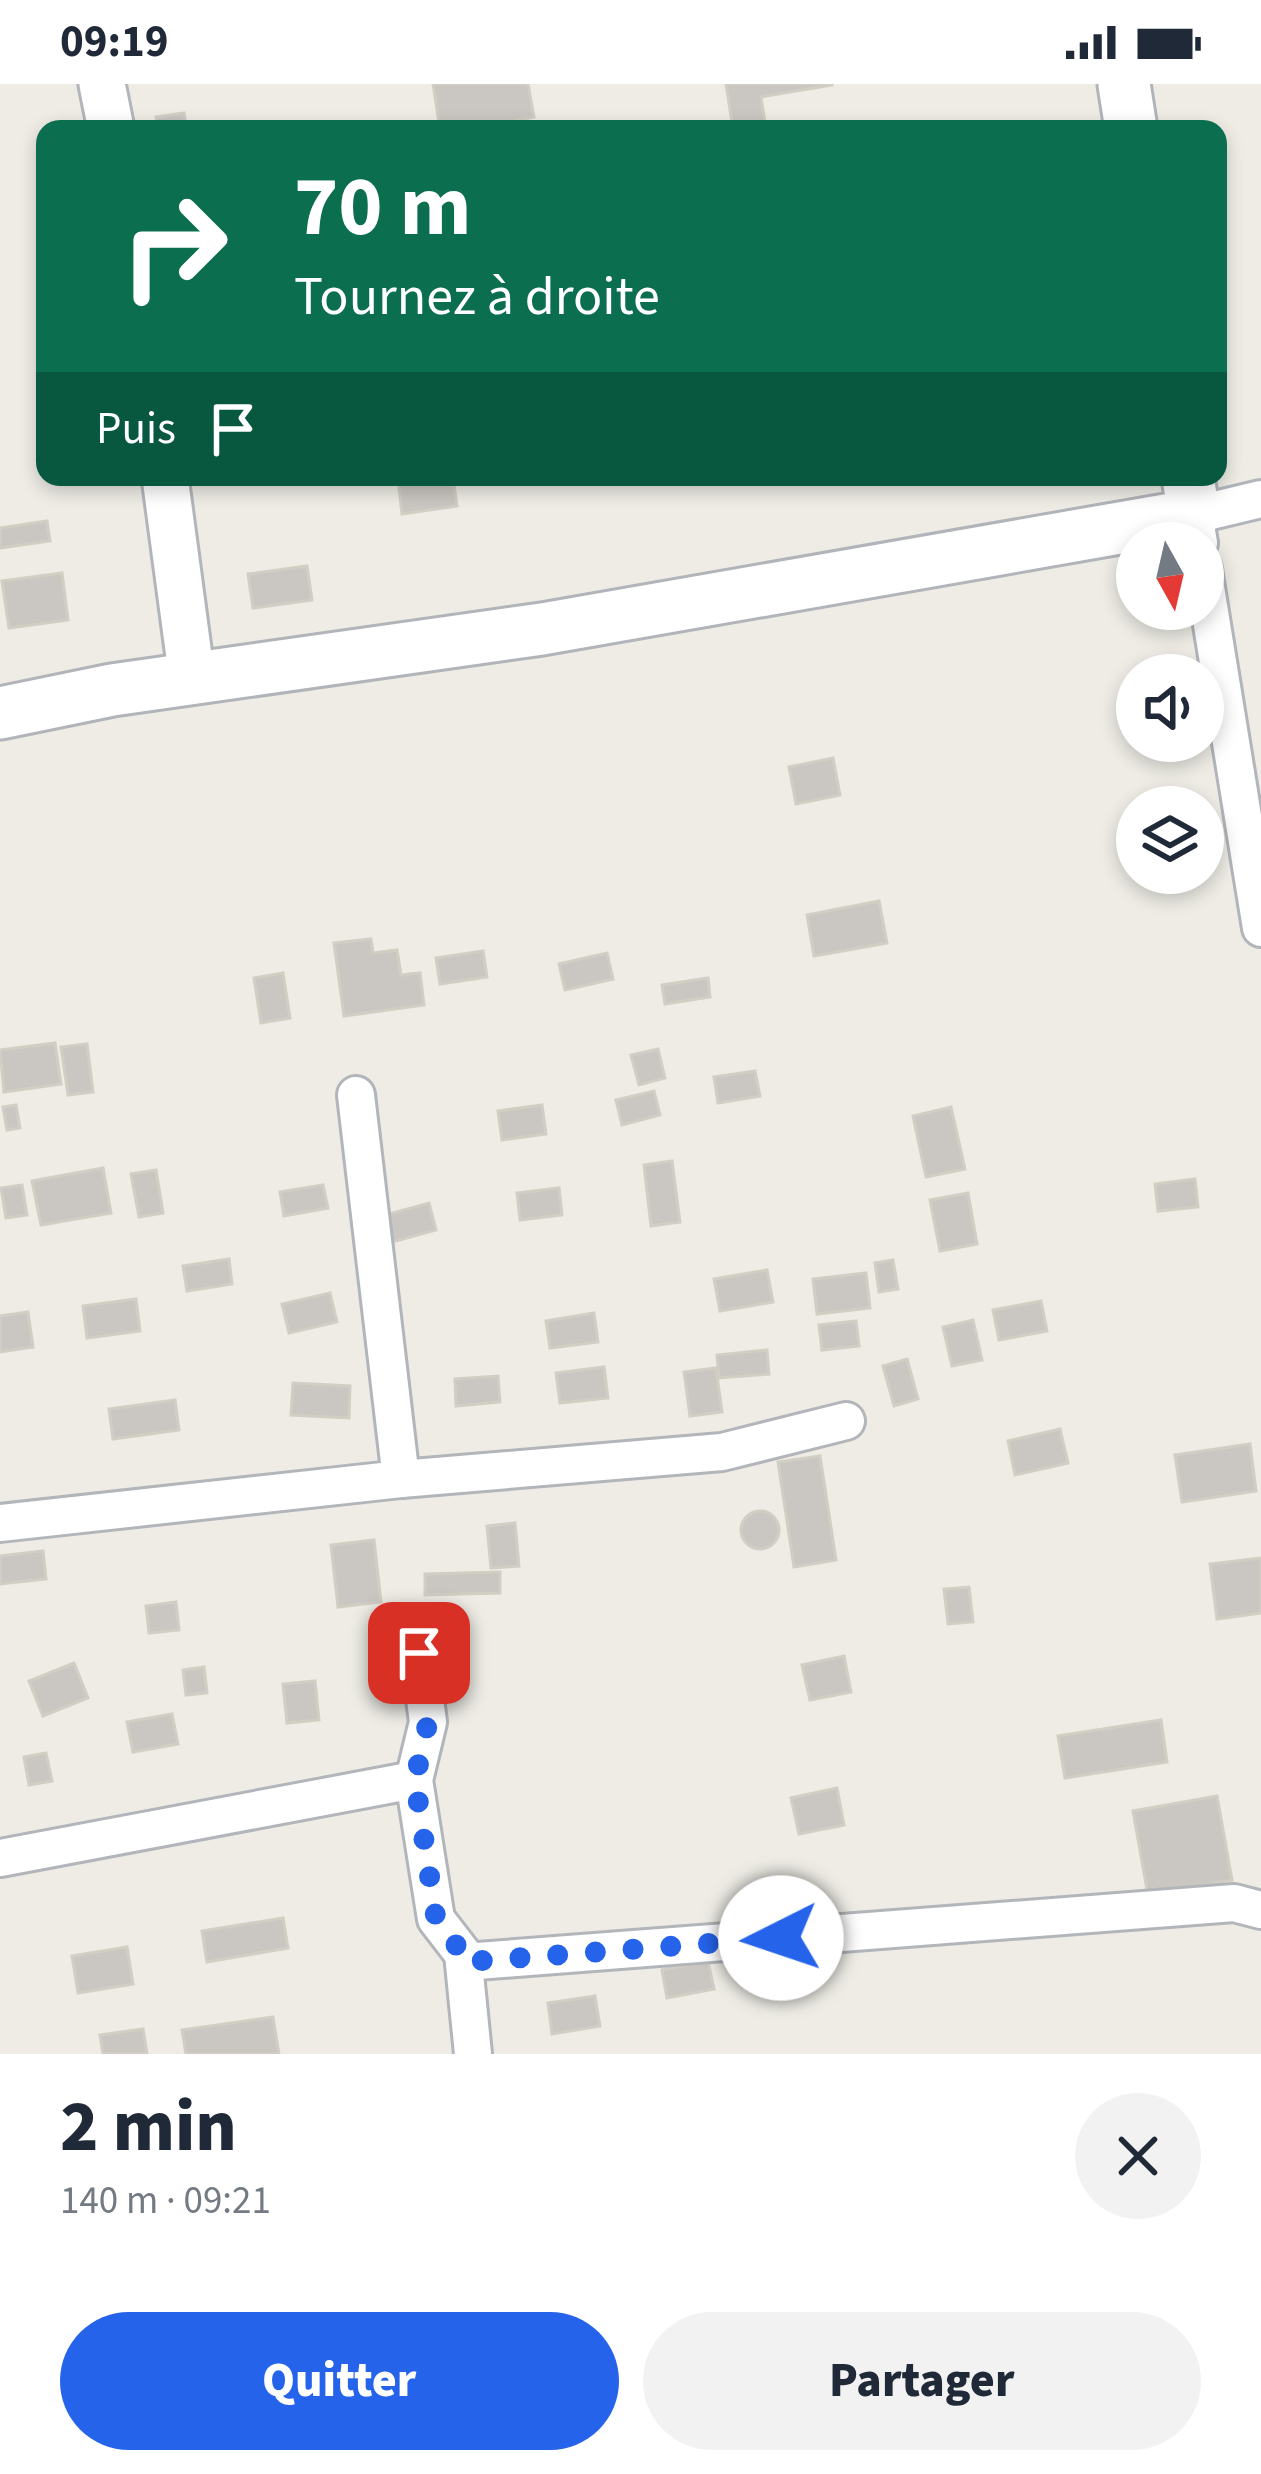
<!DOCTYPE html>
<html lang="fr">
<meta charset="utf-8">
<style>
body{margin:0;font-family:"Source Sans 3",sans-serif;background:#f2f2f3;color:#1f2937;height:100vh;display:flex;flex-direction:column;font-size:45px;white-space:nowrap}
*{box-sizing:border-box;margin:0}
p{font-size:39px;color:#747a83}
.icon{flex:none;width:66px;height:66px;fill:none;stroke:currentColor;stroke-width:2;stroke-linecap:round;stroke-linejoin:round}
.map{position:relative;height:1970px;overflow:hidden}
.drawer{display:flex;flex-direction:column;background:#fff;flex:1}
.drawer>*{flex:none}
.hud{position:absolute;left:36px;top:36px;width:1191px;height:366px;border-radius:24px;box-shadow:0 6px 18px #0003;background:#0b6e4f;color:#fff;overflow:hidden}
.needle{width:78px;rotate:172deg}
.fabs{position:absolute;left:1116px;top:438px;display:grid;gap:24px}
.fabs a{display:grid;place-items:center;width:108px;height:108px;border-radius:50%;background:#fff;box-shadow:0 6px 18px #0003;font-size:60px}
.pin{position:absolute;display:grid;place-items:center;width:102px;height:102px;color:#fff;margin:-51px;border-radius:24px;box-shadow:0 6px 18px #0006}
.me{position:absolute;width:132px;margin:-66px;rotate:266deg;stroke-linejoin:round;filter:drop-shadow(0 0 9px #0008)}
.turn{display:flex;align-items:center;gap:42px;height:252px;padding:0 60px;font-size:54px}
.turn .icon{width:156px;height:156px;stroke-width:2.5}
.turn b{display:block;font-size:84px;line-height:102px}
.then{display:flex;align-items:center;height:114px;padding:0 60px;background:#0003;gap:24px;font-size:45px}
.round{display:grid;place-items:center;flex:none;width:126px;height:126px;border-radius:63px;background:#f2f2f3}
.headline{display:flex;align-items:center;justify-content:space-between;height:204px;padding:0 60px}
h1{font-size:72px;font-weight:800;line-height:90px}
.primary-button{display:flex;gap:24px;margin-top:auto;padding:24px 60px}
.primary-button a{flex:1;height:138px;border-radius:72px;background:#2563eb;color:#fff;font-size:48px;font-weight:800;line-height:138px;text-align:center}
.primary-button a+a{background:#f2f2f3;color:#1f2937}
.status{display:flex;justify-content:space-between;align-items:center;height:84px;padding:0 60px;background:#fff;direction:ltr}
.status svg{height:33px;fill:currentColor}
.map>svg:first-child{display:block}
</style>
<div class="status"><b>09:19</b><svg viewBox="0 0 49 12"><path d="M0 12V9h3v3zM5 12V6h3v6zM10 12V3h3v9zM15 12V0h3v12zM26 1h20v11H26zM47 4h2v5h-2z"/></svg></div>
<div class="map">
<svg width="1261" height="1970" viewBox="0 0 1261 1970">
<rect width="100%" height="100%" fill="#eeece5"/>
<g fill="#cac7c2" stroke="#d2cec4" stroke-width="3">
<polygon points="433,0 528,0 534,33 475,45 440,45"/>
<polygon points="726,0 832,0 832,1 761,13 766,45 733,45"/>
<polygon points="184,29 187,45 158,45 156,33"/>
<polygon points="420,393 453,393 457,422 402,430 398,396"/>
<polygon points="47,437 50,457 0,464 0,444"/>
<polygon points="307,482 312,516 253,524 248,490"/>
<polygon points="62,489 68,536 9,544 2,497"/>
<polygon points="833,674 840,711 796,720 789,683"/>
<polygon points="879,817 887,859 814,872 807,831"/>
<polygon points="371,855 373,869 397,866 401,891 420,889 424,921 344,932 334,859"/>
<polygon points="483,867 487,893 440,900 436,874"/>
<polygon points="607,869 613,895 565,906 559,880"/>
<polygon points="283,889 290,934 261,939 254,894"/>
<polygon points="708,894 710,913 665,920 662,901"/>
<polygon points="55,959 61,1000 4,1008 0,966"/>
<polygon points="87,960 93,1008 68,1011 61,963"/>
<polygon points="658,965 665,994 639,1001 631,971"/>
<polygon points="755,987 760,1012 718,1019 714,993"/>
<polygon points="654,1007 660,1031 622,1041 616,1016"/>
<polygon points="16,1021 20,1044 7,1046 3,1023"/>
<polygon points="542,1021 546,1050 502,1056 498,1027"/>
<polygon points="951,1023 965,1085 926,1093 913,1032"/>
<polygon points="672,1077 680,1138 651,1142 644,1081"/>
<polygon points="103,1084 111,1129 41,1141 32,1097"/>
<polygon points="156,1086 163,1129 139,1133 131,1090"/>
<polygon points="1195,1095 1198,1123 1158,1127 1155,1100"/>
<polygon points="22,1101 27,1131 6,1134 1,1104"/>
<polygon points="323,1101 328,1124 284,1132 280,1108"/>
<polygon points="559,1104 562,1131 520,1136 517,1109"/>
<polygon points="968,1109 977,1160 940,1167 930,1116"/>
<polygon points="429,1119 436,1146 385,1160 378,1133"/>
<polygon points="229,1175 232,1200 187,1207 183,1182"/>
<polygon points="893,1176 898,1205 879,1208 875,1179"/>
<polygon points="767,1186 773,1218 720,1227 714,1195"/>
<polygon points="866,1189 870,1224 817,1230 813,1195"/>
<polygon points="330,1209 337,1238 289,1249 282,1220"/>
<polygon points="136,1215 140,1247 87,1254 83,1222"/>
<polygon points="1041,1217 1047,1247 999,1256 993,1226"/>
<polygon points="28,1228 33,1263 0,1268 0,1232"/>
<polygon points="594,1229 598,1258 550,1264 546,1237"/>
<polygon points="973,1236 982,1276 952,1282 943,1243"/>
<polygon points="856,1237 859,1262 822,1266 819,1241"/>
<polygon points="767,1266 769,1290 719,1294 717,1271"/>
<polygon points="907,1275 918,1315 894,1322 883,1282"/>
<polygon points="604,1283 608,1314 560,1319 556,1289"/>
<polygon points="716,1284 722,1328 690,1332 684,1288"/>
<polygon points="498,1292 500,1318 456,1322 455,1295"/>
<polygon points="293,1299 350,1302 349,1334 291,1331"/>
<polygon points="175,1316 179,1346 113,1355 109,1325"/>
<polygon points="1060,1345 1068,1379 1015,1391 1008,1357"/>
<polygon points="1250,1360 1256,1407 1182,1418 1175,1371"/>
<polygon points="820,1372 836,1476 794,1483 778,1378"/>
<circle cx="760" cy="1446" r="19"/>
<polygon points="515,1439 519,1482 491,1484 487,1442"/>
<polygon points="374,1456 381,1518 338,1523 331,1461"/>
<polygon points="43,1467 46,1495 0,1500 0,1472"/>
<polygon points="1261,1474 1261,1529 1217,1535 1210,1480"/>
<polygon points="500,1488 500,1509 425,1511 425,1490"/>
<polygon points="969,1503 973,1538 948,1540 944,1505"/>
<polygon points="176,1518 179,1546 149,1549 146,1522"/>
<polygon points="844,1572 851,1608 810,1616 802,1581"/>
<polygon points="74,1579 88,1614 43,1632 29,1597"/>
<polygon points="204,1583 207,1609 186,1611 183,1586"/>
<polygon points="315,1597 319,1636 287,1639 283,1600"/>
<polygon points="172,1630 178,1660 133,1668 127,1638"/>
<polygon points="1161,1636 1167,1678 1065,1694 1058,1652"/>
<polygon points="46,1669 52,1697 29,1701 24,1673"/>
<polygon points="837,1704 844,1741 799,1750 791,1714"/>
<polygon points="1217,1712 1232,1796 1148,1811 1133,1727"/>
<polygon points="283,1834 288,1864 207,1878 202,1847"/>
<polygon points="127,1863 133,1900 78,1909 72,1872"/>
<polygon points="708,1877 714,1905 667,1914 662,1886"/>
<polygon points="595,1912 600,1942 552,1950 548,1919"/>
<polygon points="273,1933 279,1970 186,1970 182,1946"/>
<polygon points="143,1945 147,1969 103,1970 100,1951"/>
</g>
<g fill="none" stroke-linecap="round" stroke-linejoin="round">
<defs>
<g id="minor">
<polyline points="1199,459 1194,431 1261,415"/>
<polyline points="1203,485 1261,844"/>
<polyline points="356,1011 401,1395"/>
<polyline points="0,1439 401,1395 722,1368 846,1337"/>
<polyline points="419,1569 428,1638 414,1696 436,1835 463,1870 473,1970"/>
<polyline points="0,1774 414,1696"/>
<polyline points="464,1878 1234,1819 1261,1826"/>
</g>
<g id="tertiary">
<polyline points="102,0 111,45"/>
<polyline points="165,393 192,595"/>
</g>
<g id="secondary">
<polyline points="1124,0 1131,45"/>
<polyline points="0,629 112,606 542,545 1194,431 1188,393"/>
</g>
</defs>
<use href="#minor" stroke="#b2b5b9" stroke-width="42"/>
<use href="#tertiary" stroke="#b2b5b9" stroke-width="51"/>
<use href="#secondary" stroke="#b1b4b9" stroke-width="57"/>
<use href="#minor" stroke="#fff" stroke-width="36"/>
<use href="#tertiary" stroke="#fff" stroke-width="45"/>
<use href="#secondary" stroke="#fff" stroke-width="51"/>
</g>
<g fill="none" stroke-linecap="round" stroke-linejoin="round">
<polyline stroke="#2563eb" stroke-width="21" stroke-dasharray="0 37.8" points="419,1569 428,1638 415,1696 436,1835 463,1870 464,1878 781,1854"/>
</g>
</svg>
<div class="fabs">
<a><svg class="needle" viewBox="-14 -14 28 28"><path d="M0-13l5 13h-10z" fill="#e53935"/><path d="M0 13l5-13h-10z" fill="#747a83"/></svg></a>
<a><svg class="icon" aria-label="sound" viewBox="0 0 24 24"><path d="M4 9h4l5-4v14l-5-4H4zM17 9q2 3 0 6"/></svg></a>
<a><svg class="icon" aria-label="layers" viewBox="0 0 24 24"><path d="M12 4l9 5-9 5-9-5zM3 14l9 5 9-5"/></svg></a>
</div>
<div class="pin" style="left:419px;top:1569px;background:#d93025"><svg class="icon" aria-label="arrive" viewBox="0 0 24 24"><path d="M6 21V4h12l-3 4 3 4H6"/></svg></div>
<svg class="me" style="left:781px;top:1854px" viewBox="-20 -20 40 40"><circle r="19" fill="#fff"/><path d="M0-13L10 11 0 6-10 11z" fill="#2563eb"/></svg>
<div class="hud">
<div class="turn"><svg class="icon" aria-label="right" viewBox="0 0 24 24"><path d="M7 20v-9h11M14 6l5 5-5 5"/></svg><div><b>70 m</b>Tournez à droite</div></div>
<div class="then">Puis<svg class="icon" aria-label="arrive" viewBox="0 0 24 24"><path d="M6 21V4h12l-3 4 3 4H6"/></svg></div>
</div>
</div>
<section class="drawer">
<div class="headline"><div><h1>2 min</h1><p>140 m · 09:21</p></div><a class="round"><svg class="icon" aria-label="close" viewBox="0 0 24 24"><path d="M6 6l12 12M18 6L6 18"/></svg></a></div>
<div class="primary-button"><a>Quitter</a><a>Partager</a></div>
</section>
